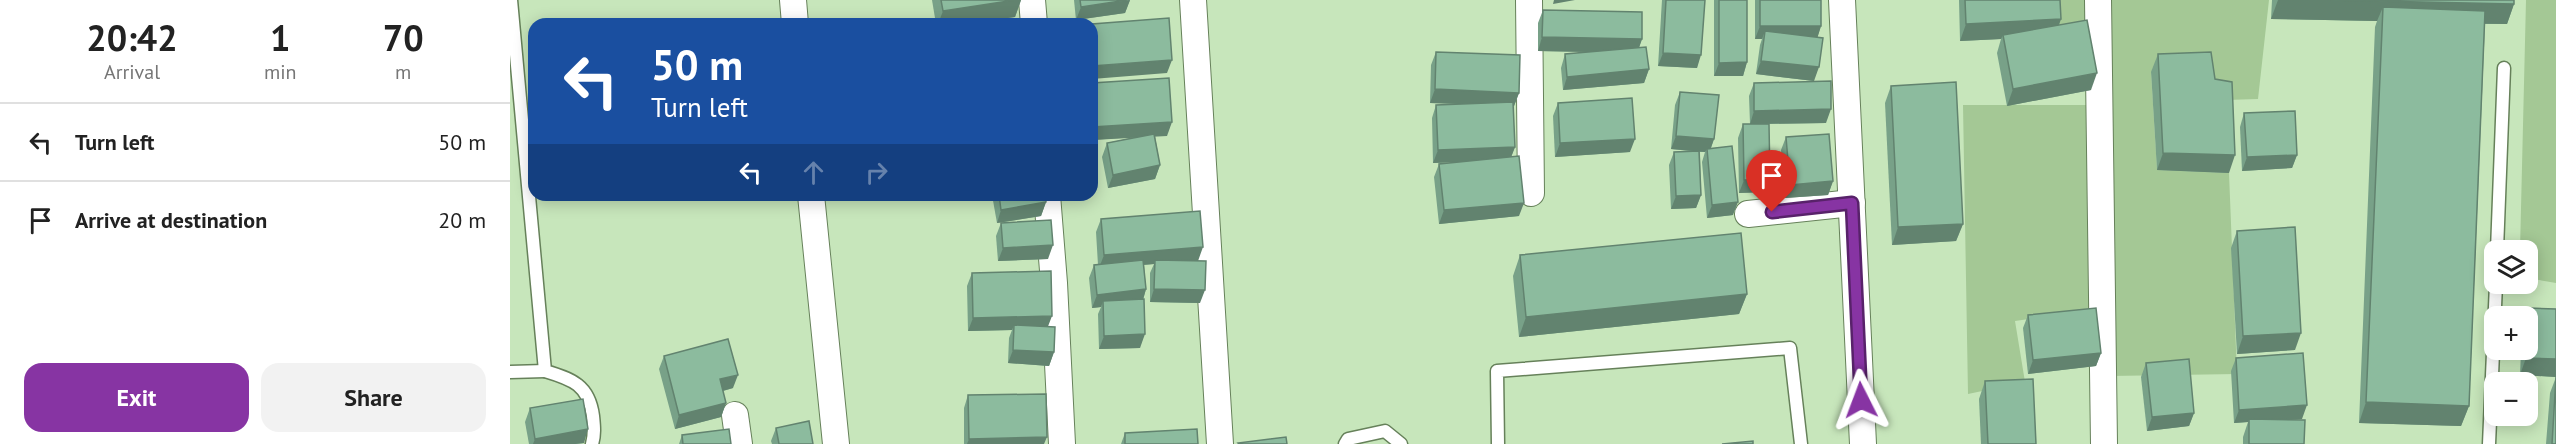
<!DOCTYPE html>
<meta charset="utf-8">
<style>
body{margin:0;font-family:"PT Sans",sans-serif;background:#f2f2f2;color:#222;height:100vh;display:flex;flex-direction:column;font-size:22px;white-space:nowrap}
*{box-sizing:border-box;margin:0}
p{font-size:20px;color:#767676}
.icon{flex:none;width:33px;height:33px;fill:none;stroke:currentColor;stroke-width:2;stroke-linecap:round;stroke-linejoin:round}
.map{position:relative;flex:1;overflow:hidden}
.sheet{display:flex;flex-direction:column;background:#fff;width:510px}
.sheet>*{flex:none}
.hud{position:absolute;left:18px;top:18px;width:570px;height:183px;border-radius:18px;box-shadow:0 3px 15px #0003;background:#1a4fa0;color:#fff;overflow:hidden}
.fabs{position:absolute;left:1974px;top:240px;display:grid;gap:12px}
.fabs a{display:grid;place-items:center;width:54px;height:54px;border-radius:12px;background:#fff;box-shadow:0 3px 15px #0003;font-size:30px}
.pin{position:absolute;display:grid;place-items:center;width:51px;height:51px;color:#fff;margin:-62px -26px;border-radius:50% 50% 50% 0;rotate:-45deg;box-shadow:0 0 6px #0007}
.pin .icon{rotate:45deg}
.me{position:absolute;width:66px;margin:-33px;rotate:357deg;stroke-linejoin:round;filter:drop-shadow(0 0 4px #0008)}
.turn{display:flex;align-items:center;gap:21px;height:126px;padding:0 24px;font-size:27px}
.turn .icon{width:78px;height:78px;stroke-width:2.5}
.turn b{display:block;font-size:42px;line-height:51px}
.lanes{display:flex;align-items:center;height:57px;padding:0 24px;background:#0003;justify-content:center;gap:30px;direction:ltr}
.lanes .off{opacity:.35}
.eta{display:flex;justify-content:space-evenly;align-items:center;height:102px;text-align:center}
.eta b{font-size:36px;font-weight:600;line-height:42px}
.primary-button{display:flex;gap:12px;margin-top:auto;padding:12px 24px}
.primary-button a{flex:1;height:69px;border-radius:18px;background:#8734a3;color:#fff;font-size:24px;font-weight:600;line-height:69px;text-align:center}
.primary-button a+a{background:#f2f2f2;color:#222}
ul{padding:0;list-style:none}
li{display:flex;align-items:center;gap:18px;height:78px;padding:0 24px;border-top:2px solid #e0e0e0}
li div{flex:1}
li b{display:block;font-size:22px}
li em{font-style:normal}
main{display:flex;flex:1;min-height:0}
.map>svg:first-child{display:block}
</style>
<main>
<section class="sheet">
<div class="eta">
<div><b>20:42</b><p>Arrival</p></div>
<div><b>1</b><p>min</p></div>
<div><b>70</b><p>m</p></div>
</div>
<ul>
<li><svg class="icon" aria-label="left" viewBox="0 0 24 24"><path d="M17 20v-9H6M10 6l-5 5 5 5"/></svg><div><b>Turn left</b></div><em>50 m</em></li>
<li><svg class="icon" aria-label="arrive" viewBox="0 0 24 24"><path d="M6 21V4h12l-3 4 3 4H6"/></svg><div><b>Arrive at destination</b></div><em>20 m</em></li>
</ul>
<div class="primary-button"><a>Exit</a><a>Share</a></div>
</section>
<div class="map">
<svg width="2046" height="444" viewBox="0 0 2046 444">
<rect width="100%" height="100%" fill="#c7e6bb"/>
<g fill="#a4c895">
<polygon points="1544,0 1759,0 1748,99 1716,100 1641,72 1647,170 1719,173 1727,374 1600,376 1599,307 1505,321 1515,382 1458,394 1453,105 1591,105 1544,37"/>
<polygon points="2016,0 2046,0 2046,283 2018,278 2018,250 2010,250"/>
</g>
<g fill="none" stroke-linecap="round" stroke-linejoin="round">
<defs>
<g id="lane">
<path d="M1 0 35 371C62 379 79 385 83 416 84 426 85 434 82 444"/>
<polyline points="1987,250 1994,68"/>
<polyline points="0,372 35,371"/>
<polyline points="835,444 838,439 875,431 891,444"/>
<polyline points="988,444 987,371 1280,348 1291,444"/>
<polyline points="1979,444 1986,284"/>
</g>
<g id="street">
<polyline points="283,0 285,24"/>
<polyline points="522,0 524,24"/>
<polyline points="683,0 710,444"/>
<polyline points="1019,0 1021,193"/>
<polyline points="1332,0 1353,444"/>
<polyline points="1588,0 1594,444"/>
<polyline points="301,195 326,444"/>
<polyline points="537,195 544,283 552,444"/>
<polyline points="1238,214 1342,203"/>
<polyline points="225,415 229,444"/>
</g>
</defs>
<use href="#lane" stroke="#66815a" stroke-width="15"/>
<use href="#street" stroke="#66815a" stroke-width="28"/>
<use href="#lane" stroke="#fff" stroke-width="12"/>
<use href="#street" stroke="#fff" stroke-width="26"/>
</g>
<g fill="#78a188">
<polygon points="422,0 511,0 505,17 455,24 426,24"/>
<polygon points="564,0 620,0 615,13 566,20"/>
<polygon points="1152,0 1195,0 1187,68 1148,66"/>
<polygon points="1204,0 1237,0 1237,62 1233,76 1204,76"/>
<polygon points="1245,0 1311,0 1311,26 1307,38 1304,81 1246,74 1250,45 1252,39 1245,39"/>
<polygon points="1449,0 1550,0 1551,19 1549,25 1581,90 1497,106 1487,53 1491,39 1450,41"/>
<polygon points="1762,0 2004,0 2004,4 1997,24 1975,24 1959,406 1951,426 1849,423 1865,27 1867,21 1761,19"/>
<polygon points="1033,10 1132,39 1129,48 1139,69 1134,83 1053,90 1051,68 1055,54 1084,52 1028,51 1028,23"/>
<polygon points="926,52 1009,93 1004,106 1003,106 1005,147 1001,157 1009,216 929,224 924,177 929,164 947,162 923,163 922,118 926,105 956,104 920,103 921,65"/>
<polygon points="1648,54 1719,173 1647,170 1641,72"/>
<polygon points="582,83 657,136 645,136 650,165 645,179 598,188 592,157 597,143 625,137 582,140"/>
<polygon points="1244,83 1316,123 1259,124 1255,192 1229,193 1228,138 1233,124 1240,124 1239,96"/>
<polygon points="1381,86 1453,224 1446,241 1382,245 1375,103"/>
<polygon points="1170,92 1204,139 1201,148 1223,215 1197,218 1192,162 1195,152 1190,152 1191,195 1186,208 1161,209 1159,165 1164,152 1180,151 1161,149 1165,105"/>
<polygon points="1048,103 1120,152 1045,157 1043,116"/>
<polygon points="1734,113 1787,155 1782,168 1732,171 1730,127"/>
<polygon points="1276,137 1323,181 1318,195 1275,198 1271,150"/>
<polygon points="482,195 535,195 536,202 531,216 487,223"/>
<polygon points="591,219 688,260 690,303 640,302 640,273 644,264 634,265 636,289 633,300 630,348 589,349 588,314 591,307 582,308 579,278 584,265 588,265 586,232"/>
<polygon points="491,223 538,259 488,261 486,236"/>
<polygon points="1727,231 1785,350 1727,354 1721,248"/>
<polygon points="1010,255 1237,294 1229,314 1009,337 1003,276"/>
<polygon points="462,273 538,327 544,352 539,366 498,363 499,338 502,330 458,331 457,286"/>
<polygon points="2019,308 2046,309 2046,444 2036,444 2040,393 2046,377 2010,375 2011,350 2018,350 2018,316 2015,316"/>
<polygon points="1518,315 1591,353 1586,366 1518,374 1513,328"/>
<polygon points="154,356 223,388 213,391 216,403 211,417 165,429 149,369"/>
<polygon points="1726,358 1792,419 1773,420 1794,444 1733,444 1733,437 1738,422 1724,423 1721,371"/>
<polygon points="1636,363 1684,413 1679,426 1637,431 1631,377"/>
<polygon points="1475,381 1526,444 1471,444 1469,399"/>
<polygon points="458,395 534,444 454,444 454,408"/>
<polygon points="20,408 74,443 65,444 19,444 15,422"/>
<polygon points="266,428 303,444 262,444 261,441"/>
<polygon points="615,433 688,444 611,444"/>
<polygon points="172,435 221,444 169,444"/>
</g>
<g fill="#62836f">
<polygon points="505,0 511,0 505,17 455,24 428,24 433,11"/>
<polygon points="620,0 615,13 566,20 571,7"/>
<polygon points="1044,0 1065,0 1043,4"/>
<polygon points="1768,0 1820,0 2004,4 1997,24 1872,22 1873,7 1867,21 1761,19"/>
<polygon points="1551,19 1544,37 1493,35 1491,39 1450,41 1456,24"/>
<polygon points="1250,26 1311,26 1307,39 1255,31 1252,39 1245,39"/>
<polygon points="1032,37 1132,39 1127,53 1028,51"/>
<polygon points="1153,53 1191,55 1187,68 1148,66"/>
<polygon points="662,60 657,73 582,79 582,66"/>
<polygon points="1251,61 1309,67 1304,81 1246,74"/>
<polygon points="1237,62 1233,76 1204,76 1209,63"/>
<polygon points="1139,69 1134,83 1053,90 1057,77"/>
<polygon points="1587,73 1581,90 1497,106 1503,89"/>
<polygon points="925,89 1009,93 1004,106 920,103"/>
<polygon points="1321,109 1316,123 1240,124 1244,111"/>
<polygon points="662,122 657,136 582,140 582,127"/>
<polygon points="1166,136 1204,139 1199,153 1197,149 1195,152 1161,149"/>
<polygon points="1125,139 1120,152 1045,157 1050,143"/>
<polygon points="1005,147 1000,160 923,163 928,150"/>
<polygon points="1653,153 1725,155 1719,173 1647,170"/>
<polygon points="1787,155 1782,168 1732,171 1737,157"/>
<polygon points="650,165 645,179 598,188 603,175"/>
<polygon points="1260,179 1255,192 1229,193 1234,180"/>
<polygon points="1323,181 1318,195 1275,198 1280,185"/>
<polygon points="1191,195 1186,208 1161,209 1166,196"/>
<polygon points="536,202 531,216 487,223 491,210"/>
<polygon points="1228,202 1223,215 1197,218 1202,205"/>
<polygon points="1014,203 1009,216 929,224 934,210"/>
<polygon points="1453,224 1446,241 1382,245 1388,227"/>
<polygon points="543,245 538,259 488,261 493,248"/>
<polygon points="693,247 688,261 645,260 644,264 589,268 594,255"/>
<polygon points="636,289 632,303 593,301 591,307 582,308 587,295"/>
<polygon points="644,289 695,290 690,303 640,302"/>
<polygon points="1237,294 1229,314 1009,337 1016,317"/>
<polygon points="542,316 537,329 504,325 502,330 458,331 463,318"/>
<polygon points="1791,333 1785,350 1727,354 1733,336"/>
<polygon points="635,334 630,348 589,349 594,336"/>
<polygon points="503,350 544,352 539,366 498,363"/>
<polygon points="1591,353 1586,366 1518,374 1523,360"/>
<polygon points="2016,358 2046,359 2046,377 2010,375"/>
<polygon points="228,375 223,388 205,393 210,379"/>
<polygon points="1856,402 1959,406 1951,426 1849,423"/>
<polygon points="216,403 211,417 165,429 169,415"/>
<polygon points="1797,405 1792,419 1739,422 1739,419 1738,422 1724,423 1729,410"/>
<polygon points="1684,413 1679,426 1637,431 1642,417"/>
<polygon points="78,429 74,443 65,444 23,444 25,439"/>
<polygon points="537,437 534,444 457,444 459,439"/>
</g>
<g fill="#8cbb9e" stroke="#62836f" stroke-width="1.5">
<polygon points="431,0 505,0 433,11"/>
<polygon points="570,0 617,0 571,7"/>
<polygon points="1156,0 1195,0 1191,55 1153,53"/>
<polygon points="1209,0 1237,0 1237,62 1209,63"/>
<rect x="1250" y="0" width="61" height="26"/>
<polygon points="1455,0 1550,0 1551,19 1456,24"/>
<polygon points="1820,0 2004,0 2004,4"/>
<polygon points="1873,7 1975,11 1959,406 1856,402"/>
<polygon points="1033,10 1132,12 1132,39 1032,37"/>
<polygon points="659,18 662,60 582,66 582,24"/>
<polygon points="1577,20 1587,73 1503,89 1493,35"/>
<polygon points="1255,31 1313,38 1309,67 1251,61"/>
<polygon points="1136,47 1139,69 1057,77 1055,54"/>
<polygon points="926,52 1010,55 1009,93 925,89"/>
<polygon points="1701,52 1705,79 1722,82 1725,155 1653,153 1648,54"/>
<polygon points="659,78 662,122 582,127 582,83"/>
<polygon points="1321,81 1321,109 1244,111 1244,83"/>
<polygon points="1446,82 1453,224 1388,227 1381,86"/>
<polygon points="1170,92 1209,95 1204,139 1166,136"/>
<polygon points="1122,98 1125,139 1050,143 1048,103"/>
<polygon points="1003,102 1005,147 928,150 926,105"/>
<polygon points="1785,111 1787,155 1737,157 1734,113"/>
<polygon points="1233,124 1259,124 1260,179 1234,180"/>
<polygon points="644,134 650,165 603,175 597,143"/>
<polygon points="1319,134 1323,181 1280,185 1276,137"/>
<polygon points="1222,146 1228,202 1202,205 1197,149"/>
<polygon points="1189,151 1191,195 1166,196 1164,152"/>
<polygon points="1009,156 1014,203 934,210 929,164"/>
<polygon points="489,195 535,195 536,202 491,210"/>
<polygon points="690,211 693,247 594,255 591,219"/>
<polygon points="541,220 543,245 493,248 491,223"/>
<polygon points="1785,227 1791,333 1733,336 1727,231"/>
<polygon points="1231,233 1237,294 1016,317 1010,255"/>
<polygon points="633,260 636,289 587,295 584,265"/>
<polygon points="645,260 696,261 695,290 644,289"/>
<polygon points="541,271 542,316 463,318 462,273"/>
<polygon points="634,299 635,334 594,336 593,301"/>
<polygon points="1586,308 1591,353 1523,360 1518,315"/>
<polygon points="2019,308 2046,309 2046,359 2016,358 2017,350 2018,350"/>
<polygon points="504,325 545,327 544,352 503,350"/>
<polygon points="218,339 228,375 210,379 216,403 169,415 154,356"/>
<polygon points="1793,353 1797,405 1729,410 1726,358"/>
<polygon points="1679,359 1684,413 1642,417 1636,363"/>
<polygon points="2046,377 2046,444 2042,444"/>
<polygon points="1523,379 1526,444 1478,444 1475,381"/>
<polygon points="536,394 537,437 459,439 458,395"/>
<polygon points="73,399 78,429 25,439 20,408"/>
<polygon points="1739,419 1795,420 1794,444 1739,444"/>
<polygon points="299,421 303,444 269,444 266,428"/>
<polygon points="219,429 221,444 173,444 172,435"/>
<polygon points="687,429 688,444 615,444 615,433"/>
<polygon points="776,437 777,444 729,444 728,443"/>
<polygon points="1243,441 1243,444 1212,444"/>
</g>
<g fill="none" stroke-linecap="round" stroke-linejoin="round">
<defs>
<polyline id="route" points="1262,212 1342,203 1351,400"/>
</defs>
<use href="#route" stroke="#58226a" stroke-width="15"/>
<use href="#route" stroke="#8734a3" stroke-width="10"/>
</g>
</svg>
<div class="fabs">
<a><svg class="icon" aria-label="layers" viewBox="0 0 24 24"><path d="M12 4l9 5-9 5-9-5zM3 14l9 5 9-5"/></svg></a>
<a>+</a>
<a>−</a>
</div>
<div class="pin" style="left:1262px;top:212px;background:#d93025"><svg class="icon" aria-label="arrive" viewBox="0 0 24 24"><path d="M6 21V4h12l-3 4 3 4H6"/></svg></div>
<svg class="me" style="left:1351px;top:400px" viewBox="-20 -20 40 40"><path d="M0-17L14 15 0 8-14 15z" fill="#8734a3" stroke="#fff" stroke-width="4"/></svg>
<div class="hud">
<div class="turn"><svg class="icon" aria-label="left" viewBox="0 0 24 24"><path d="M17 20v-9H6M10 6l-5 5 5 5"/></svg><div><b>50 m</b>Turn left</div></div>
<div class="lanes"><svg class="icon" aria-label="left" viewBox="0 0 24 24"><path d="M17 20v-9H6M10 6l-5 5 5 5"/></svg><svg class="icon off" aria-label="ahead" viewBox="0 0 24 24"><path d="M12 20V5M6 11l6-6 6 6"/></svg><svg class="icon off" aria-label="right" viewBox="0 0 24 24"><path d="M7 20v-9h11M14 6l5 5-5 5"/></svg></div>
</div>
</div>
</main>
